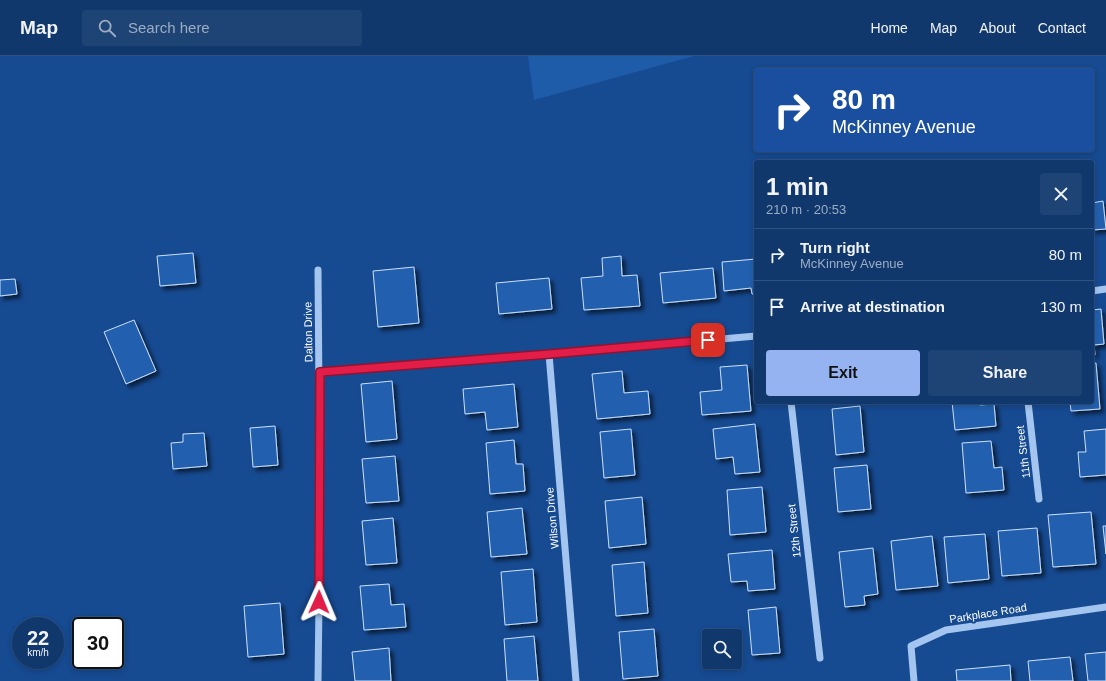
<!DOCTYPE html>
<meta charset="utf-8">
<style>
body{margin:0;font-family:Arial,sans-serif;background:#1e4375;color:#f1f3f6;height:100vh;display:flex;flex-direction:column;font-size:15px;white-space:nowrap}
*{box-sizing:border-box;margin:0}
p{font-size:13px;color:#9cacc2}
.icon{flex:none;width:22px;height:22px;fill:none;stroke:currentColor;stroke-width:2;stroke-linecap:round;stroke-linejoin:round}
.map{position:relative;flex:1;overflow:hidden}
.sheet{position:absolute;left:754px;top:104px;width:340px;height:244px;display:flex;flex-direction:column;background:#10386d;border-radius:4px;box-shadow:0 2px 6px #0003,0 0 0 1px #305280}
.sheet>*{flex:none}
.hud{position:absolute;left:754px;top:12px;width:340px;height:84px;border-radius:4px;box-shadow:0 2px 6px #0003,0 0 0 1px #305280;background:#1a4fa0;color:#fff;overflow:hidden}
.fabs{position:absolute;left:702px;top:573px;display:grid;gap:8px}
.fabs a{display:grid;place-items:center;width:40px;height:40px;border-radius:4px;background:#10386d;box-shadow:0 2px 6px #0003,0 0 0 1px #305280;font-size:20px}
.speed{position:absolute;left:12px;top:561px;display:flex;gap:8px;font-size:20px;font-weight:700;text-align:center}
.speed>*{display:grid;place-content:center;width:52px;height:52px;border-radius:50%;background:#10386d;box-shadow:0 2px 6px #0003,0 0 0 1px #305280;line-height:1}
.speed small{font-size:10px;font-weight:400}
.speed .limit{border:2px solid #111;border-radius:6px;background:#fff;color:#111}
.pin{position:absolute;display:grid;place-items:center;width:34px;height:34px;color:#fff;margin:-17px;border-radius:8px;box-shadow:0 2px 6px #0006}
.me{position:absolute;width:44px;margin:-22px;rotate:1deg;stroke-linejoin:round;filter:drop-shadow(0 0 3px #0008)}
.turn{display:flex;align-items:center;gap:14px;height:84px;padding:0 12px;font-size:18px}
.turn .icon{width:52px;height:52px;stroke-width:2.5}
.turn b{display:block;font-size:28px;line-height:34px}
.round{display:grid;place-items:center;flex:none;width:42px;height:42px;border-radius:4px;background:#1e4375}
.overview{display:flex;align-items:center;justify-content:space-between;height:68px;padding:0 12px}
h1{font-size:24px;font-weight:700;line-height:30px}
.primary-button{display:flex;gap:8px;margin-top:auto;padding:8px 12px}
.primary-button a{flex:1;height:46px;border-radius:4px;background:#95b2f1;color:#111;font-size:16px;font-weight:700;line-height:46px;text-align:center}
.primary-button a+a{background:#1e4375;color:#f1f3f6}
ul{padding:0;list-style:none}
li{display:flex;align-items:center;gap:12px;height:52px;padding:0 12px;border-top:1px solid #305280}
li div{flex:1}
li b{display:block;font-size:15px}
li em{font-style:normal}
header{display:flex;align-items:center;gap:24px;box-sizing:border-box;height:56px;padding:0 20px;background:#10386d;border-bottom:1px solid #305280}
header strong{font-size:19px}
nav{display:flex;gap:22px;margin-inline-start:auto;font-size:14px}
.search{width:280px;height:36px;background:#1e4375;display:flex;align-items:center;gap:10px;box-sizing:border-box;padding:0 14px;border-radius:4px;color:#9cacc2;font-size:15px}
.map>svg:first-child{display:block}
</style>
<header>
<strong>Map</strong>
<div class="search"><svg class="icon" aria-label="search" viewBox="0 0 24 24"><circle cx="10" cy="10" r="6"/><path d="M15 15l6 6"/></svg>Search here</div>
<nav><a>Home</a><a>Map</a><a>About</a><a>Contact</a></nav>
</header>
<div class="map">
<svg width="1106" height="625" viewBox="0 0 1106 625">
<defs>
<filter id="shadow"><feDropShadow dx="3.5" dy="3.5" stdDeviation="2" flood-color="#0009"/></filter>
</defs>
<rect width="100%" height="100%" fill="#164a91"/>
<polygon fill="#1e5caa" points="528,0 694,0 534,44"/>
<g fill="#2461af" stroke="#cae0fb" filter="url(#shadow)">
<polygon points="1103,145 1106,173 1092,174 1092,147"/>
<polygon points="193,197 196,227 160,230 157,200"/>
<polygon points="621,200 622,220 637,219 640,250 584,254 581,222 603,220 602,202"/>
<polygon points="756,203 756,238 752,238 751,232 724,235 722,206"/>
<polygon points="414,211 419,267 378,271 373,215"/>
<polygon points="713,212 716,242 663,247 660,217"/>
<polygon points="549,222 552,253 499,258 496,227"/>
<polygon points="15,223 17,238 0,240 0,224"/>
<polygon points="1101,253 1104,288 1094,289 1095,299 1092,299 1092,254"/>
<polygon points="134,264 156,315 126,328 104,276"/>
<polygon points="1096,307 1100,353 1071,355 1070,346 1092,346 1092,308"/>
<polygon points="747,309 751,355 702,359 700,336 722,334 720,311"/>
<polygon points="622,315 624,337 648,335 650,358 597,363 592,318"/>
<polygon points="392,325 397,383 366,386 361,328"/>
<polygon points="514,328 518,371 487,374 485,356 465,358 463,333"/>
<polygon points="952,346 980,346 980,349 994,348 996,370 955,374"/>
<polygon points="860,350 864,396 836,399 832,353"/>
<polygon points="755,368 760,416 735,418 733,401 716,403 713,373"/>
<polygon points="275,370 278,409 253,411 250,372"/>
<polygon points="631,373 635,419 604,422 600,376"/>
<polygon points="1106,373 1106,419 1080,421 1078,396 1086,396 1084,375"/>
<polygon points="204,377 207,410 173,413 171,387 183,386 183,378"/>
<polygon points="514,384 516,408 523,408 525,435 490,438 486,387"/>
<polygon points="991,385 994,412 1002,411 1004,434 966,437 962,387"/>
<polygon points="395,400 399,445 366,447 362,403"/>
<polygon points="867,409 871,453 838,456 834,412"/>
<polygon points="762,431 766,476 730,479 727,434"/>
<polygon points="642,441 646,488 609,492 605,445"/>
<polygon points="522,452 527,498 491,501 487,456"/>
<polygon points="1091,456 1096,508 1053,511 1048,459"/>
<polygon points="393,462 397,507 366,509 362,465"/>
<polygon points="1103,470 1106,470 1106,498"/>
<polygon points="1037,472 1041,517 1002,520 998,475"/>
<polygon points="985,478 989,523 948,527 944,481"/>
<polygon points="932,480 938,530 896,534 891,485"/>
<polygon points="873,492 878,538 864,540 865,549 845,551 839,496"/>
<polygon points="772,494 775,533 748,535 747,525 731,526 728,498"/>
<polygon points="644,506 648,557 616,560 612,509"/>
<polygon points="533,513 537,566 505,569 501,516"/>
<polygon points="389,528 391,549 404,548 406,571 364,574 360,530"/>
<polygon points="280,547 284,598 248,601 244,550"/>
<polygon points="776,551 780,597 752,599 748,554"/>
<polygon points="654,573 658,620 623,623 619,576"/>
<polygon points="534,580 538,625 507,625 504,583"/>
<polygon points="389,592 391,625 355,625 352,596"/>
<polygon points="1106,596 1106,625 1088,625 1085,598"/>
<polygon points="1070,601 1073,625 1030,625 1028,605"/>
<polygon points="1010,609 1011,625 957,625 956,614"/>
</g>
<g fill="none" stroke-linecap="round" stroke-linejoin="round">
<g stroke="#a3c5f0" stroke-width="7">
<polyline points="1092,235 1106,233"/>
<polyline points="549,298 576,625"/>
<polyline points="320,316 549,298 756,280"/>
<polyline points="791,346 820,602"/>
<polyline points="1028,346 1039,443"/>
<polyline points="318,625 320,467 318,214"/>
<polyline points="914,625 911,590 946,574 1106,551"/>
</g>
</g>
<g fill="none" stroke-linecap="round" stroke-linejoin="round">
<defs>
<polyline id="route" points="319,546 320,316 550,298 708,284"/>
</defs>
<use href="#route" stroke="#92132f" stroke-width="10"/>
<use href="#route" stroke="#e11d48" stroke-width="7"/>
</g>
<g text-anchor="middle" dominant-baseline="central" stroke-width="4" stroke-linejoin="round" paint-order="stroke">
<g font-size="11" fill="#fff" stroke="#164a91">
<text transform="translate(308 276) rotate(-91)">Dalton Drive</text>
<text transform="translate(1023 396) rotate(-97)">11th Street</text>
<text transform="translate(552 462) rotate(-95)">Wilson Drive</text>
<text transform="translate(794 475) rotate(-96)">12th Street</text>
<text transform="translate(988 557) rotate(-9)">Parkplace Road</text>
</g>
</g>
</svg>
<div class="fabs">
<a><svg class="icon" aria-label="search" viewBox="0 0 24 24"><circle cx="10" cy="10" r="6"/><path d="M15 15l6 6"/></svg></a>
</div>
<div class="speed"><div>22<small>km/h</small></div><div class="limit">30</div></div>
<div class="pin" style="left:708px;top:284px;background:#d93025"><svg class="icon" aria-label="arrive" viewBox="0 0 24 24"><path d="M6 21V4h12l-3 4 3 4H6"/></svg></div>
<svg class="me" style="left:319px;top:546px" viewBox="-20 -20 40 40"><path d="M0-17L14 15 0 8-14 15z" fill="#e11d48" stroke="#fff" stroke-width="4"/></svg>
<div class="hud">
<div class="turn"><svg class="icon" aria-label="right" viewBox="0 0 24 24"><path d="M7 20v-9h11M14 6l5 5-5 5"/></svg><div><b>80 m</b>McKinney Avenue</div></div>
</div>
<section class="sheet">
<div class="overview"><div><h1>1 min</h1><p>210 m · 20:53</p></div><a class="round"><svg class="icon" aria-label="close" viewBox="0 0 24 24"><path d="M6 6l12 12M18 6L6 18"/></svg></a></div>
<ul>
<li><svg class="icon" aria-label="right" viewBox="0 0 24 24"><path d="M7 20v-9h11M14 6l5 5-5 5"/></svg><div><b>Turn right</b><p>McKinney Avenue</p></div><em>80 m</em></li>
<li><svg class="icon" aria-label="arrive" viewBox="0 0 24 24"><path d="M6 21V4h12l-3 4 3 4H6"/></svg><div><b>Arrive at destination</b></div><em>130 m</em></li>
</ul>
<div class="primary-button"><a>Exit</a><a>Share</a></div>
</section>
</div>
